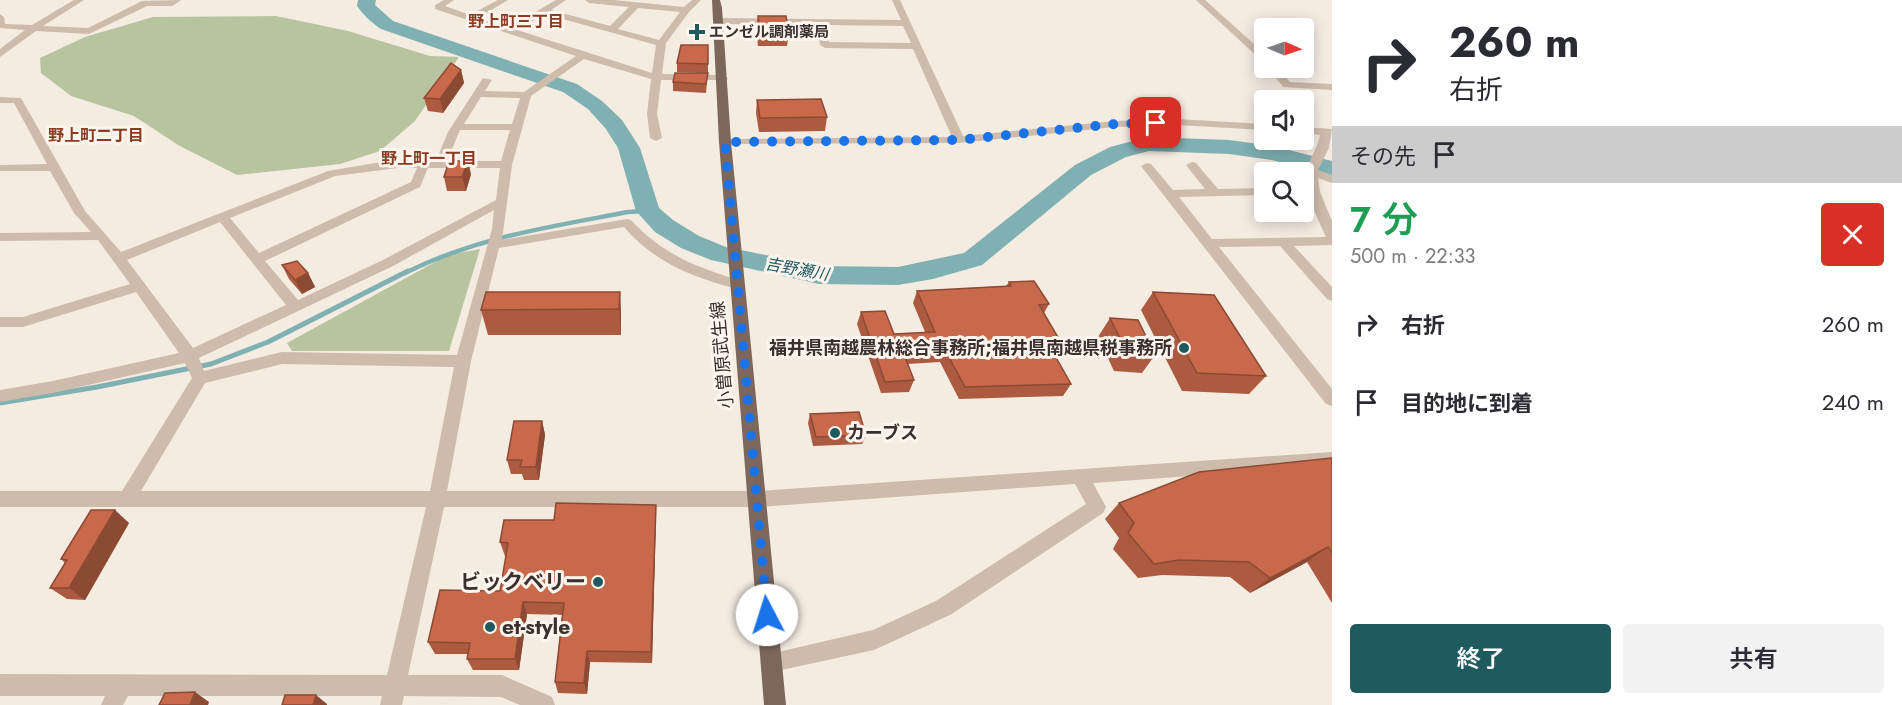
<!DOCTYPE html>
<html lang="ja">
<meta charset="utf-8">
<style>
body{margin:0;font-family:Jost,"Noto Sans JP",sans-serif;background:#f2f2f3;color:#2b2b33;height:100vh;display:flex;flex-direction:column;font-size:22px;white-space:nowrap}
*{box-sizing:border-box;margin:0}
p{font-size:20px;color:#7c7c81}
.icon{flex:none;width:33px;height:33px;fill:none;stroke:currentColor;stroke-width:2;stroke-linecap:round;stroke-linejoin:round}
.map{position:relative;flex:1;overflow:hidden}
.details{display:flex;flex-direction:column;background:#fff;width:570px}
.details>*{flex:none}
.guide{background:#fff;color:#2b2b33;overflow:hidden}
.needle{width:39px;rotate:92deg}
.buttons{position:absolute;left:1254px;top:18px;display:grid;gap:12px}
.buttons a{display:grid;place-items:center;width:60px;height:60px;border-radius:6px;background:#fff;box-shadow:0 3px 15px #0003;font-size:30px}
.pin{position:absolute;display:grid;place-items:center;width:51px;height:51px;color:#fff;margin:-26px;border-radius:12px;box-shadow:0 3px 9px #0006}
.me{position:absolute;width:66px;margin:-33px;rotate:355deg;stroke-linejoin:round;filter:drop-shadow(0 0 4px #0008)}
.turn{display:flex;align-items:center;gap:21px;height:126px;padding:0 18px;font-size:27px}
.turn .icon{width:78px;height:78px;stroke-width:2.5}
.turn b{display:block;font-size:42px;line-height:51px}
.then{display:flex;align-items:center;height:57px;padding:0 18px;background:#0003;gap:12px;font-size:22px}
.round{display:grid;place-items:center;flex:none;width:63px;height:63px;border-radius:6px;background:#f2f2f3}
.headline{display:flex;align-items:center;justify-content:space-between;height:102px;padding:0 18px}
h1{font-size:36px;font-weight:600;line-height:45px;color:#1e9e55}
.primary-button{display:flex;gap:12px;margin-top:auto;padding:12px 18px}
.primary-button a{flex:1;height:69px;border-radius:6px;background:#1f5a5e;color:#fff;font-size:24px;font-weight:600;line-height:69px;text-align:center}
.primary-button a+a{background:#f2f2f3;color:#2b2b33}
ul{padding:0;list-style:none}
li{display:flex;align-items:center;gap:18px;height:78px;padding:0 18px}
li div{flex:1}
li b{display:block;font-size:22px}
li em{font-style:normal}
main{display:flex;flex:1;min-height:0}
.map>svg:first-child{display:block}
</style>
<main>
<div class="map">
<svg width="1332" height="705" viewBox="0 0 1332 705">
<rect width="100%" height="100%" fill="#f4ebe1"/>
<g fill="#b8c4a0">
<polygon points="276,16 348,31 430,56 459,57 415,121 380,151 340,164 237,175 178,145 134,116 71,96 41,73 40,58 85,37 153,17"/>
<polygon points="480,249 449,351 292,351 287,343 448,255"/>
</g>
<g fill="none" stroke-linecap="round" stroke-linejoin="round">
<path stroke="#7fb0b2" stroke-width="4.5" d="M405 273C477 237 550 227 628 212L648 211"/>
<polyline stroke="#7fb0b2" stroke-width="5" points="0,403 97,387 211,364 268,342 408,271"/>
<path fill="#7fb0b2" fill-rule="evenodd" d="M358 0H376L375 5 393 21 577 84 602 101 622 120 640 148 659 208 673 220 699 236 726 247 819 266 898 267 964 253 1075 165 1110 147 1148 137 1229 140 1273 146 1332 161V175L1272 160 1229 154 1149 151 1126 157 1091 175 982 265 933 279 898 285 819 284 711 260 681 248 655 232 636 211 618 148 606 129 588 109 563 92 381 29C371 22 364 16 357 6Z"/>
<g fill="#cdbbac" fill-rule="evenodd">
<polygon points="74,0 84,0 43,26 88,28 142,1 181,0 172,6 147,6 89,34 36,31 0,57 0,49 25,30 0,28 0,14 4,17 5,24 32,25"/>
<path d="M444 0H454L445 6 470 15 498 0H508L478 18 508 28 556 0H566L551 10 610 26 629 7 589 3 585 0H614L684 7 692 0H701L689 12 666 43 662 74 723 75 728 78 727 80H661L657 114 662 138 656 141 650 138 647 114 651 79 584 59 531 96 512 165 502 240 627 219 631 220C663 255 698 268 742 281L744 284 737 289C692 277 655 263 624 227L499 248 471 361 447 491H757L1332 452V466L1093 483 1106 507 1103 513 950 615 874 650 772 672 765 669 762 662 765 655 873 630 936 601 1086 504 1075 484 757 507H444L408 675H502L552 697 555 705H520L501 697 404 696 402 705H380L382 696H128L123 705H101L105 696H0V674L387 675 426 507H0V491H122L192 378 185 363 53 393 0 402V390L53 381 179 353 136 292 23 327H0V317H23L130 284 98 240 0 241V233L91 232 74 213 50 171H0V165L47 164 14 103H0V97L21 98 85 211 121 252 328 171 375 163 436 161 448 132 483 78 492 80 485 91 524 92 576 56 435 9V5ZM638 8 680 12 659 40 618 29ZM545 14 656 45 652 73 517 30ZM481 97 520 98 512 124H464ZM460 130H510L501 161H447ZM397 168H417L411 182 259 253 230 218 335 176ZM428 168H500L496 200 383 260 298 300 265 261 420 187ZM494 210 492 229 457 355 282 352 204 371 199 358 393 266ZM220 222 286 305 193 348 127 260ZM282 364 454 367 430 491H141L205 383Z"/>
<path d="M892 0H900L963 136 1115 121 1177 119 1264 124V130L1177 125 1115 127 959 143 721 144 719 142 725 139 952 137 913 49 825 48 820 45 816 25 719 24 715 21 719 18 901 20ZM825 25 903 26 911 43 829 42Z"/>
<polygon points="1196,0 1205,0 1264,53 1264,61 1261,60"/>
<polygon points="1268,68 1278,68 1290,82 1332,84 1332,90 1283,87"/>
<path d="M1304 127 1332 129 1329 148 1318 170 1332 175V183L1318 178 1320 192 1332 221V245L1294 246 1332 287V301L1327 299 1280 246 1219 247 1332 389V406L1326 404 1141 166 1147 163 1151 164 1173 190 1205 189 1186 165 1192 162 1196 163 1218 189 1264 188V195L1179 197 1212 239 1326 237C1319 221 1301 186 1306 170 1311 157 1317 148 1320 135L1304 133Z"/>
</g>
<polygon fill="#7d675c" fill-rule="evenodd" points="712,0 720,0 722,8 731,142 786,705 764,705 719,142"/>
</g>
<g fill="#ac5a40">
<polygon points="758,16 789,34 787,46 758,46 756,28"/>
<polygon points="677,63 708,64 708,73 677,72"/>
<polygon points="461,70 464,83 443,113 428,111 424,98"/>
<polygon points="673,82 707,82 706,93 673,91"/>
<polygon points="757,100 827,117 825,131 759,132 756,113"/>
<polygon points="471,174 466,191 447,191 444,177"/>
<polygon points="282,265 308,273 315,287 302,294 289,279"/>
<polygon points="1009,282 1049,304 1044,313 1062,344 1055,356 1071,384 1063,396 959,399 940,362 907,364 914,380 909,392 881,393 857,324 861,312 894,334 925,332 913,303 917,291 1006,286"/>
<polygon points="620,292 621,317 621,335 488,335 481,310"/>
<polygon points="1153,292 1266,376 1249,394 1182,391 1141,310"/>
<polygon points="1110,318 1155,355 1142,373 1114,371 1098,337"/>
<polygon points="810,414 866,435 862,444 813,446 808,423"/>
<polygon points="542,421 545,435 539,480 524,480 522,474 511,474 507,460"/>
<polygon points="1332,458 1332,603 1307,562 1250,593 1230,577 1162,575 1138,578 1113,549 1119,538 1105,519 1119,503"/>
<polygon points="656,505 652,663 590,662 587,694 558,693 555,682 562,615 527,614 519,670 473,670 467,659 468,654 435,654 428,642 500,591 506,556 505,556 500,542 554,520"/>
<polygon points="129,523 85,600 67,599 50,588 65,563 61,559"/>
</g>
<g fill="#8c4a34">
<polygon points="461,70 464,83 443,113 440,99"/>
<polygon points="468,161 471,174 466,191 462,177"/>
<polygon points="308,273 315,287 302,294 295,280"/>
<polygon points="620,292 621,317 621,335 619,309"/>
<polygon points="542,421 545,435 539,480 536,467"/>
<polygon points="656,505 656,518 652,663 651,652"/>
<polygon points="115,510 129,523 85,600 69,588"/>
<polygon points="1328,547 1307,562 1250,593 1270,578"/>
<polygon points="523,602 527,614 519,670 515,659"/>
<polygon points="587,651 590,662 587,694 584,683"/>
<polygon points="195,692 209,702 208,705 190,705"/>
<polygon points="316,695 327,704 327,705 313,705"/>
</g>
<g fill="#c8694b" stroke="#8c4a34" stroke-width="1.5">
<polygon points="758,16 786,16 789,34 760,33"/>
<polygon points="681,45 708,45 708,64 677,63"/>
<polygon points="451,63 461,70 440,99 424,98"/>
<polygon points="675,73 708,73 706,84 673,82"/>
<polygon points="821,99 827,117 760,118 757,100"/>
<polygon points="449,161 468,161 462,177 444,177"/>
<polygon points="297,261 308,273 295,280 282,265"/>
<polygon points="1034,281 1049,304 1039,305 1062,344 1049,345 1071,384 965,387 945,350 903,352 914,380 885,382 861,312 885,311 894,334 935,332 917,291 1011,286 1009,282"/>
<polygon points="486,292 620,292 619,309 481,310"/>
<polygon points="1153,292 1214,295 1266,376 1197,373"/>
<polygon points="1110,318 1138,320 1155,355 1127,353"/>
<polygon points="859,412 866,435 816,437 810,414"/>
<polygon points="514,421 542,421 536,467 520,467 522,460 507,460"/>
<polygon points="1332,458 1332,553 1328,547 1270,578 1249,562 1179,560 1154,564 1128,533 1134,523 1119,503 1199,472"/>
<polygon points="556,503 656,505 651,652 587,651 584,683 555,682 564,603 523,602 515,659 467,659 470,643 428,642 440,590 500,591 508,543 500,542 504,520 554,520"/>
<polygon points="91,510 115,510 69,588 50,588 67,560 61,559"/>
<polygon points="195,692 190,705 159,705 165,693"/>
<polygon points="285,695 316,695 313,705 282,705"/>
</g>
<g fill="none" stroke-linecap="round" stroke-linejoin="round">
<polyline stroke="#1a73e8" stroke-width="10" stroke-dasharray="0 18" points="767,615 725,142 959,140 1115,124 1156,123"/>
</g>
<g fill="#1f5a5e" stroke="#fbf5ee" stroke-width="2">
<path d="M694 23h6v6h6v6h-6v6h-6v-6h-6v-6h6z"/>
<circle cx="1184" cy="348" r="6"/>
<circle cx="835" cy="433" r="6"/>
<circle cx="598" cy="582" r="6"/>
<circle cx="490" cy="627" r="6"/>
</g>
<g text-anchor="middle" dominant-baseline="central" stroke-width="6" stroke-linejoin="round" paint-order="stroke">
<g font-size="15" font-weight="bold" fill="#3b302b" stroke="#fbf5ee" text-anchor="start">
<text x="709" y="32">エンゼル調剤薬局</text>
</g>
<g font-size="16" font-weight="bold" fill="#8c3b22" stroke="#fbf5ee">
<text x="516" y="21">野上町三丁目</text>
<text x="96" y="135">野上町二丁目</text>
<text x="429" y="158">野上町一丁目</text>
</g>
<g font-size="16" font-style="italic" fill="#1f5a5e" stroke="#fbf5ee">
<text transform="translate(797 269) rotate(10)">吉野瀬川</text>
</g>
<g font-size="18" font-weight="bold" fill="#3b302b" stroke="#fbf5ee" text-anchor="end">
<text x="1172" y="348">福井県南越農林総合事務所;福井県南越県税事務所</text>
<text x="847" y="433" text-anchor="start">カーブス</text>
</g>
<g font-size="18" fill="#3b302b" stroke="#fbf5ee">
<text transform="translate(722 355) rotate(-95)">小曽原武生線</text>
</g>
<g font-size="21" font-weight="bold" fill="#3b302b" stroke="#fbf5ee" text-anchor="end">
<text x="586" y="582">ビックベリー</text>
<text x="502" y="627" text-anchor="start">et-style</text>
</g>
</g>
</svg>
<div class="buttons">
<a><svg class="needle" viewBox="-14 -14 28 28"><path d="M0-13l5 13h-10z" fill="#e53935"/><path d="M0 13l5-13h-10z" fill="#7c7c81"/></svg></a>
<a><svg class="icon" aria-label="sound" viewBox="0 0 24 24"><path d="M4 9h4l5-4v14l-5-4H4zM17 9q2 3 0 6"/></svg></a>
<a><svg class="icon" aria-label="search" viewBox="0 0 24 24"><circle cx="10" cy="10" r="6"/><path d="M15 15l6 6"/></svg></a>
</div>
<div class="pin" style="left:1156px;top:123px;background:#d93025"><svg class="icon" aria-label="arrive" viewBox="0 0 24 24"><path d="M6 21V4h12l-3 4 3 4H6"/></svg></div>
<svg class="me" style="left:767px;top:615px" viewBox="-20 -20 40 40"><circle r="19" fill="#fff"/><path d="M0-13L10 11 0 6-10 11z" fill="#1a73e8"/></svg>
</div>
<section class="details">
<div class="guide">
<div class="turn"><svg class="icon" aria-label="right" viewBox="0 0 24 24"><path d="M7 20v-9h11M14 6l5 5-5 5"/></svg><div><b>260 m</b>右折</div></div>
<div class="then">その先<svg class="icon" aria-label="arrive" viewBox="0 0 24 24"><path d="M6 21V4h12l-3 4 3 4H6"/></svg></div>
</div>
<div class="headline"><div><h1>7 分</h1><p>500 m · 22:33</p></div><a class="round" style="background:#d93025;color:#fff"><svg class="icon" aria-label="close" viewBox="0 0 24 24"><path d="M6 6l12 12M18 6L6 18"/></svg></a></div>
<ul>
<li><svg class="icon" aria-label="right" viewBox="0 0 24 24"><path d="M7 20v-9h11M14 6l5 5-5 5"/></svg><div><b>右折</b></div><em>260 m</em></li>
<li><svg class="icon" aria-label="arrive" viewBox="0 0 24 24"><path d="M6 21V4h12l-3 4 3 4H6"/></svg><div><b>目的地に到着</b></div><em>240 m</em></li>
</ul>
<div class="primary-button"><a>終了</a><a>共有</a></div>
</section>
</main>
